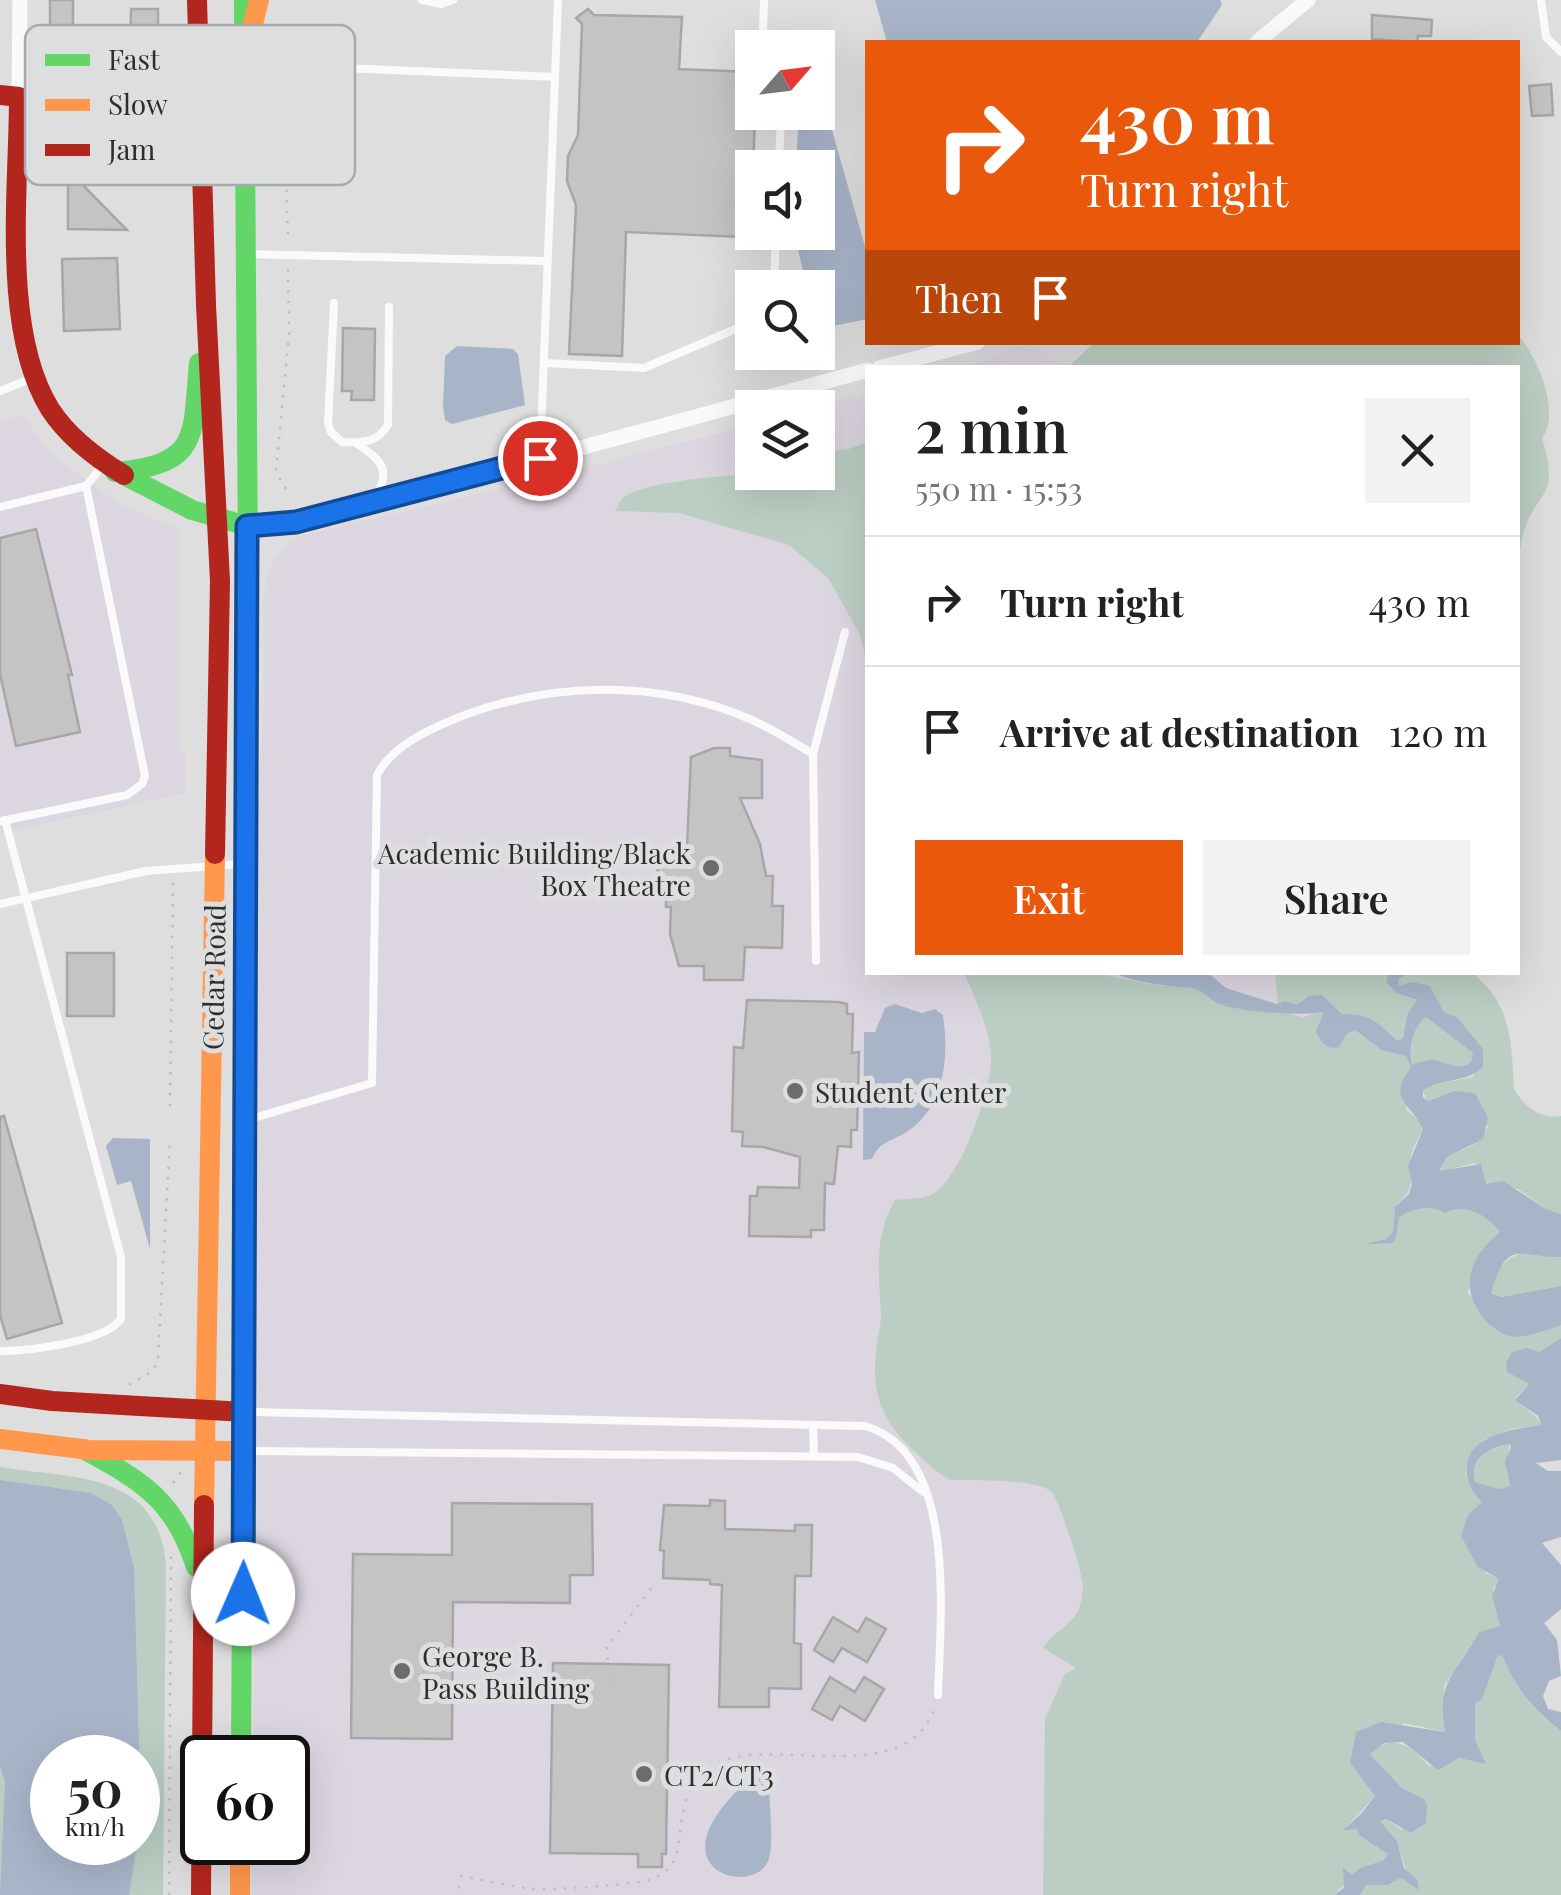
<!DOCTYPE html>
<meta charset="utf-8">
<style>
body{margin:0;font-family:"Playfair Display",serif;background:#f2f2f2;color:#222;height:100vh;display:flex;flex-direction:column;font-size:38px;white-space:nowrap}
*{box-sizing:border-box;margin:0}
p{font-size:32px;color:#767676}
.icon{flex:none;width:55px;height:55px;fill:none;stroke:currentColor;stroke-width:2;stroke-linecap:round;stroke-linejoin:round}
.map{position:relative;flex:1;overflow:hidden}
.side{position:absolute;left:865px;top:365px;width:655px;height:610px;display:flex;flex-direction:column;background:#fff;border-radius:0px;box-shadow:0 10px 40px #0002}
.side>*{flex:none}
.guide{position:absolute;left:865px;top:40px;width:655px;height:305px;border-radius:0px;box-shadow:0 10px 40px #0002;background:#ea580c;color:#fff;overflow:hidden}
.needle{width:65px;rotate:62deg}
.fabs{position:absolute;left:735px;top:30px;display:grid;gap:20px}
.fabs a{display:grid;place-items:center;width:100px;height:100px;border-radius:0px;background:#fff;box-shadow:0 10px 40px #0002;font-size:50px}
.speed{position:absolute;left:30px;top:1735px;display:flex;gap:20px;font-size:50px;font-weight:700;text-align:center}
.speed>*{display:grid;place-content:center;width:130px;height:130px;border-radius:50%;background:#fff;box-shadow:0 10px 40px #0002;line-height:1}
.speed small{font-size:25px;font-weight:400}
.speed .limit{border:5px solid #111;border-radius:15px;background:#fff;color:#111}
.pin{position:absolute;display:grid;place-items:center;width:85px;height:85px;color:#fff;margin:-42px;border:5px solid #fff;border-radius:50%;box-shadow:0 2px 10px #0007}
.me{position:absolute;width:110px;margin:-55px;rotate:1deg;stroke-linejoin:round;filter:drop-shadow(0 0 8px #0008)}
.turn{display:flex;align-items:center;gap:35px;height:210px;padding:0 50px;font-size:45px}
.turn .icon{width:130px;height:130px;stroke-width:2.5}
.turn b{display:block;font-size:70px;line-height:85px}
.then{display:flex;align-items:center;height:95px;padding:0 50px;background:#0003;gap:20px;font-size:38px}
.round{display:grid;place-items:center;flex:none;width:105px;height:105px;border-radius:0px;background:#f2f2f2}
.head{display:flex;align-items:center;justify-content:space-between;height:170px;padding:0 50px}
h1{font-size:60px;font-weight:600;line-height:75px}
.button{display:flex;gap:20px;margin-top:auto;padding:20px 50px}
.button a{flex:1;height:115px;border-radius:0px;background:#ea580c;color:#fff;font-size:40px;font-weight:600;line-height:115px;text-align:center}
.button a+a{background:#f2f2f2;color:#222}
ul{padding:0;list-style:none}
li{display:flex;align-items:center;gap:30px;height:130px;padding:0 50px;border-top:2px solid #e0e0e0}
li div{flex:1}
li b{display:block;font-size:38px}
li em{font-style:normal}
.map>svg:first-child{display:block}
</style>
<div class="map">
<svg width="1561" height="1895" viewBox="0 0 1561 1895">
<rect width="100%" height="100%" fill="#dedede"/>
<g fill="#dcd6e1">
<polygon points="1027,343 1067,367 963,367 971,365"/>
<polygon points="867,393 868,972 1421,973 1367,1895 251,1895 252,1843 288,1842 288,1758 253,1757 256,1511 255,829 264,710 263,598 268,572 275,557 288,543 304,535 555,476 752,424 752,472 818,472 818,408 813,407"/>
<polygon points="23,416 53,456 119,503 179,530 180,751 185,752 185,793 0,833 0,422"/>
</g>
<g fill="#bccec4" fill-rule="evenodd">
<path d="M1519 336C1538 358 1561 413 1542 438 1561 501 1537 487 1523 534 1518 553 1519 577 1518 598V368L1068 367 1094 343 1518 342Z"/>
<path d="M867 442V661L859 633 828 578 789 545 679 513 615 511C617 508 620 500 623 498 649 476 781 472 818 472V453L849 449Z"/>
<path d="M964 973H1095L1149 984 1195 988 1218 1003 1240 1009H1260L1303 1017 1320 1012 1339 1047 1347 1034 1354 1029 1382 1049 1406 1056 1411 1068 1406 1110 1419 1120 1423 1129C1420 1136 1414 1145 1412 1152 1404 1180 1423 1179 1395 1207L1393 1232 1386 1239 1374 1241 1396 1238 1398 1216C1416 1208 1428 1205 1445 1213 1466 1203 1486 1215 1500 1232L1472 1267 1468 1294 1535 1333 1561 1325V1338L1539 1352 1527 1349 1507 1372 1529 1384 1516 1397C1523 1410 1536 1412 1541 1425L1510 1429 1484 1440 1465 1472 1483 1502 1485 1573 1500 1579 1493 1589 1500 1626 1479 1633 1444 1686 1445 1732 1404 1723 1350 1763 1375 1796 1344 1829H1357L1388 1854 1384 1860 1360 1868 1334 1895H1043L1045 1719 1065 1674 1076 1668 1043 1648C1052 1633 1073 1624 1079 1609 1081 1603 1083 1592 1083 1586 1083 1574 1058 1496 1051 1491 1031 1478 975 1481 951 1480 936 1473 926 1462 914 1451 883 1421 871 1396 876 1353 877 1340 881 1327 881 1314 879 1273 873 1238 895 1200 906 1199 923 1199 933 1194 961 1178 994 1085 991 1054 989 1025 975 999 964 973Z"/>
<path d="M1275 973H1390L1397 993 1417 1000 1407 1015 1403 1038 1398 1041C1377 1023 1371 1013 1342 1014L1322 995 1297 1005 1278 1004Z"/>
<path d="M1408 973H1473C1512 1006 1511 1040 1514 1088 1524 1107 1539 1119 1561 1116V1214L1546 1209 1518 1189 1486 1184 1475 1163 1439 1172 1447 1157 1475 1144 1488 1127 1454 1091 1427 1101 1423 1091 1430 1085 1473 1077 1483 1049 1444 1012 1430 986H1398L1397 980Z"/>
<path d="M1426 1016 1474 1053 1471 1062C1458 1070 1451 1065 1437 1062 1429 1059 1420 1063 1412 1065 1409 1049 1413 1028 1426 1016Z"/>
<path d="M1528 1252 1561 1257V1286L1501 1297 1491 1293C1498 1268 1501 1258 1528 1252Z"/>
<path d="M1509 1444 1507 1474 1511 1486 1499 1489 1475 1482C1469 1458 1489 1449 1509 1444Z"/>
<path d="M0 1467C74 1479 158 1471 166 1565L163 1895H0ZM52 1758H138V1842H52Z"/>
<path d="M1497 1655 1503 1657C1515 1688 1535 1711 1561 1731V1895H1360L1366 1885H1388L1401 1878 1418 1889V1881L1407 1873 1397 1842 1380 1821 1386 1819 1402 1830 1424 1799 1402 1788 1370 1754C1392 1731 1412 1746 1429 1766L1459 1758 1485 1763 1475 1740V1704L1482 1698Z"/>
</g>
<g fill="#a8b5c9" fill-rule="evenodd">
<polygon points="875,0 1220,0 1222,5 1197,42 887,42"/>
<polygon points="818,80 867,254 868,319 818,329 818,288 807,287 794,233 818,232 818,168 796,167 799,113 818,112"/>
<polygon points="457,346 513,349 518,354 525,405 452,424 445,420 443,406 445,356"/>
<path d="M1114 973H1208L1226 988 1277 1004 1285 1001 1297 1005 1309 996 1322 995 1342 1014C1372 1013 1377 1023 1398 1041L1403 1038 1407 1015 1417 1000 1397 993 1386 982 1389 973H1408L1398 980 1399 986 1412 982 1430 986 1444 1012 1458 1018 1483 1049V1067C1466 1084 1441 1077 1423 1091V1097L1428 1101 1454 1091 1475 1093 1488 1118 1483 1139 1447 1157 1439 1171 1481 1164 1486 1184 1503 1181 1546 1209 1561 1214V1257C1518 1258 1508 1236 1491 1293L1501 1297 1561 1286V1325C1546 1330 1530 1337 1514 1337 1504 1336 1493 1328 1486 1321 1458 1289 1468 1258 1500 1232 1486 1215 1466 1203 1445 1213 1428 1205 1416 1208 1399 1217L1396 1238 1392 1243 1365 1244 1386 1239 1393 1232 1395 1207 1409 1194 1412 1184 1408 1166 1423 1129C1411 1103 1386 1099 1411 1068L1406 1056 1382 1050 1355 1030 1347 1034 1339 1047C1326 1051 1320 1041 1316 1031L1323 1014 1320 1012C1302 1017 1236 1011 1219 1004 1209 999 1201 989 1191 988 1166 985 1138 984 1114 973ZM1426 1017 1473 1053 1471 1062C1454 1073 1446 1059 1429 1060 1423 1061 1418 1063 1412 1065 1408 1049 1413 1027 1426 1017Z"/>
<path d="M895 1004 922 1013 935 1009 943 1015C949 1057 945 1106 908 1131 892 1142 880 1140 872 1159L863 1160 864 1032H875L885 1008Z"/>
<polygon points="113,1138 150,1139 150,1249 131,1181 117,1185 106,1146"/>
<path d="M1561 1338V1460L1536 1463 1548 1471H1561V1537L1542 1543 1561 1565V1609L1544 1623 1557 1640 1561 1676 1549 1681 1543 1696 1548 1709 1561 1712V1731C1534 1710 1516 1689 1503 1657L1498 1655 1482 1699 1475 1704V1740L1486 1764 1459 1758 1438 1770 1403 1742 1384 1743 1370 1754 1402 1788 1424 1799 1427 1805 1426 1823 1411 1833 1386 1819 1380 1821 1397 1841 1404 1868 1418 1881 1419 1890 1401 1878 1388 1885H1366L1360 1895H1334L1344 1888 1343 1868 1352 1875 1360 1868 1384 1860 1388 1854 1359 1835 1357 1829 1343 1830 1362 1813 1375 1796 1350 1763 1356 1732 1381 1722 1445 1732C1436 1679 1456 1675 1479 1632L1500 1626 1492 1595 1499 1579 1478 1567 1461 1536 1468 1515 1482 1502C1463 1485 1459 1454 1485 1440 1502 1430 1522 1428 1541 1425L1538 1416 1515 1400 1529 1384 1507 1372 1506 1363 1512 1352 1527 1348 1539 1352ZM1509 1444 1511 1447 1505 1461 1510 1486 1499 1489 1475 1482C1469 1458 1489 1448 1509 1444Z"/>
<polygon points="0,1480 91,1493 112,1505 122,1520 134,1568 141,1819 138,1841 138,1758 52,1758 52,1842 137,1843 129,1895 0,1895 5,1782 0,1766"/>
<path d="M757 1777 769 1780C769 1802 774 1840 769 1859 757 1895 669 1876 722 1808 731 1796 743 1784 757 1777Z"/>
</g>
<g fill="#c4c4c4" stroke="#a7a7a7" stroke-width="2.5">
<rect x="50" y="0" width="23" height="37"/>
<polygon points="131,9 158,9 158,68 130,68"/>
<polygon points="588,9 594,15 682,17 679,69 750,72 749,91 752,91 752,112 755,112 752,209 744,209 743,237 626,232 622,356 569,354 576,205 567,181 568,156 578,135 582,24 576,18"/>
<polygon points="1372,15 1432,20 1431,36 1418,36 1417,42 1372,39"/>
<polygon points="1551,84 1553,115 1532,116 1529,86"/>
<polygon points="68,170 127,230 68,229"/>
<polygon points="117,258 120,329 64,331 62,259"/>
<polygon points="343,328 375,329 374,400 351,400 352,391 342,391"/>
<polygon points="36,529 72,675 68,675 80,732 16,746 0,674 0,538"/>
<polygon points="714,748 730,748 730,756 762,760 762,798 740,798 760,844 766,876 773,876 772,906 783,906 782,948 745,947 743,980 704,980 704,966 679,966 670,934 671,907 666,907 666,896 657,896 658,860 667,860 667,848 687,848 691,757"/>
<rect x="67" y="953" width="47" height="63"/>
<polygon points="747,1000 839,1002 847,1004 847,1014 853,1014 852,1053 859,1052 857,1130 851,1130 851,1147 838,1146 834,1184 825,1183 824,1230 811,1230 811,1237 749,1236 750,1196 757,1196 758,1187 799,1188 800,1157 763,1147 742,1146 743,1132 732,1131 734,1047 743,1048"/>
<polygon points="4,1116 62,1323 7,1339 0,1315 0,1117"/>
<polygon points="710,1500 725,1501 725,1529 795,1531 795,1525 812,1525 811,1576 795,1576 794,1643 801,1644 801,1689 769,1688 769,1707 719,1707 722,1585 710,1584 710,1580 663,1578 664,1551 660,1550 664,1505 710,1506"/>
<polygon points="452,1503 592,1504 593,1575 570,1575 570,1603 453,1602 452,1739 351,1738 353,1554 452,1555"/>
<polygon points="833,1617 858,1632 866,1618 886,1629 867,1662 842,1648 833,1662 814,1650"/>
<polygon points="553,1663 669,1665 666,1854 662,1854 662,1867 638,1867 638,1854 550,1853"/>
<polygon points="830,1677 855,1692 864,1677 884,1689 865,1721 840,1706 832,1720 812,1709"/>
</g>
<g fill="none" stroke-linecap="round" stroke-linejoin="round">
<g stroke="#bebebf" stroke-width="2.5" stroke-dasharray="2.5 8" stroke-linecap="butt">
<polyline points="283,74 288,241"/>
<polyline points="286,489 276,472 289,334 288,269"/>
<polyline points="170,1106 173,883"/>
<polyline points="129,1385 153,1371 158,1360 170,1138"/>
<polyline points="173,1483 181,1472"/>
<polyline points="609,1681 607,1647 655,1583"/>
<path d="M460 1876C485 1880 510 1887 535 1889 557 1890 629 1885 650 1880 656 1878 665 1872 669 1868 677 1860 677 1849 679 1839 685 1798 687 1770 733 1758 789 1743 912 1785 935 1706"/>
<polyline points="459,1886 460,1895"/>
<polyline points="169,1895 171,1555"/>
</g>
<g stroke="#fafafa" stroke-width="8">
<polyline points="422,0 441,4 453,0"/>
<polyline points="764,0 763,30 769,48"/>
<polyline points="1541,0 1546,37 1561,52"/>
<polyline points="249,59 343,68 555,77"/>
<polyline points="779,168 781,112"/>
<polyline points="247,254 547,261"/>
<polyline points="774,288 776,232"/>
<path d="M334 303 328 423 331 432 342 442C362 443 377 443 388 425L389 307"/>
<polyline points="544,363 644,368 752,322"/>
<polyline points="0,391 30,379"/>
<path d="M356 443C385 463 392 471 372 502"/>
<polyline points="540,458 558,0"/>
<polyline points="0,507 86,486 103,465"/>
<polyline points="813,754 845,632"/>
<polyline points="2,821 127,795 142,784 145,776 86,486"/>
<polyline points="0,904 146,871 241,864"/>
<path d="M250 1119 372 1083 377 775C392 746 428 730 457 718 551 681 659 679 752 720 773 729 793 742 813 754L816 961"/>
<path d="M0 1351C28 1351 105 1342 121 1319V1257L5 820"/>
<path d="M249 1412 865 1426C959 1453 940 1619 938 1695"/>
<polyline points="813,1425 814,1455"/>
<polyline points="247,1451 858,1457 893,1468 923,1492"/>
</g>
<g stroke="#fafafa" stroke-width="15">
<polyline points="1257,42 1308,0"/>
<polyline points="19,97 20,0"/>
<polyline points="879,368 978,342"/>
<polyline points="247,526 296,522 370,505 868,370"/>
</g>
<g stroke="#63d668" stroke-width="20">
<polyline points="244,0 248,561"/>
<path d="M115 472C201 464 192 437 199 363"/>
<polyline points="124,475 192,510 247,526"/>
<path d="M83 1449C142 1481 175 1500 196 1567"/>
<polyline points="241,1758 244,1236"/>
</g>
<g stroke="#ff974d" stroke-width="20">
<polyline points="244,59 259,0"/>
<polyline points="0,1439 90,1450 245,1451"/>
<polyline points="204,1505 215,854"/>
<polyline points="240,1842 240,1895"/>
</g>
<g stroke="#b3261e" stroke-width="20">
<polyline points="197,0 206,305 220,581 215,854"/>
<path d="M0 95 19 97C19 188 1 330 50 409 68 437 96 458 124 475"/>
<polyline points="244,1236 248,561"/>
<polyline points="0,1394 52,1401 245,1412"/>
<polyline points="201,1895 204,1505"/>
</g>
</g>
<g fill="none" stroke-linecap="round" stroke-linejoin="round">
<defs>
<polyline id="route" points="243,1594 247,526 296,522 540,458"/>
</defs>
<use href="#route" stroke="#114b97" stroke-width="25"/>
<use href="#route" stroke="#1a73e8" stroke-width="18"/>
</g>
<g fill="#6c6c6c" stroke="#dddedf" stroke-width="4">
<circle cx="711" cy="868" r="10"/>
<circle cx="795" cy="1091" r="10"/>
<circle cx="402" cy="1671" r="10"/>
<circle cx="644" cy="1774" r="10"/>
</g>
<g text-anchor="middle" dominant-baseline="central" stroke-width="10" stroke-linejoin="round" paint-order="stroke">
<g font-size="28" fill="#2e2e2f" stroke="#dddedf" text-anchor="start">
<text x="691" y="852" text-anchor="end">Academic Building/Black<tspan x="691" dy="32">Box Theatre</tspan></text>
<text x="815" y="1091">Student Center</text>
<text x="422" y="1655">George B.<tspan x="422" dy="32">Pass Building</tspan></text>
<text x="664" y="1774">CT2/CT3</text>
</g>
<g font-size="28" fill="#2e2e2f" stroke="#dddedf">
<text transform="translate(213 977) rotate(-89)">Cedar Road</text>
</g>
</g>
<rect x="25" y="25" width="330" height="160" rx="15" fill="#dddedf" stroke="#a8a9aa" stroke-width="2.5"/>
<rect x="45" y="54" width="45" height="12" fill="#63d668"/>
<rect x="45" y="99" width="45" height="12" fill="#ff974d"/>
<rect x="45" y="144" width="45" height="12" fill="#b3261e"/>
<g font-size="28" fill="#2e2e2f">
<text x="108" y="70">Fast</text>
<text x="108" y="115">Slow</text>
<text x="108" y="160">Jam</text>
</g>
</svg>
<div class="fabs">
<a><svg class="needle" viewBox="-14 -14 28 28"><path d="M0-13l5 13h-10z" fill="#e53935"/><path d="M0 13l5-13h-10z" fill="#767676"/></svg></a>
<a><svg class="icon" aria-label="sound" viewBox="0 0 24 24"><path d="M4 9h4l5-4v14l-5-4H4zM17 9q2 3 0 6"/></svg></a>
<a><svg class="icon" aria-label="search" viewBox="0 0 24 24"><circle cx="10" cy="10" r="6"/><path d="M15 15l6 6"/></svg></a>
<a><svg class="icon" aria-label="layers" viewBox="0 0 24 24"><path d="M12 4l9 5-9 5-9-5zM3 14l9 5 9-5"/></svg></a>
</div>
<div class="speed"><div>50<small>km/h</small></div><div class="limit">60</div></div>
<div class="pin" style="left:540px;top:458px;background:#d93025"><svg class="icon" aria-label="arrive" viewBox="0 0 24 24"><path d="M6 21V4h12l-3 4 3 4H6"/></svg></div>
<svg class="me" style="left:243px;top:1594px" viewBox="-20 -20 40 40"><circle r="19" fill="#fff"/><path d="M0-13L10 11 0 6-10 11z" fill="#1a73e8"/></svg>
<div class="guide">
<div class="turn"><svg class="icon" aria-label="right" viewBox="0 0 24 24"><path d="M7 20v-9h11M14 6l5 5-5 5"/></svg><div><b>430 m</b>Turn right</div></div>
<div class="then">Then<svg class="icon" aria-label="arrive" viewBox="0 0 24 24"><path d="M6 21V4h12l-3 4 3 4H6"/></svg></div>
</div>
<section class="side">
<div class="head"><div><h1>2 min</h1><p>550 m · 15:53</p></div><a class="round"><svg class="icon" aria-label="close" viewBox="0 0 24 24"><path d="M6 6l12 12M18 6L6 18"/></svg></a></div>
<ul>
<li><svg class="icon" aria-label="right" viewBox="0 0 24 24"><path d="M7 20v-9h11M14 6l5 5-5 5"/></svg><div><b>Turn right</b></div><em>430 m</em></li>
<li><svg class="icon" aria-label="arrive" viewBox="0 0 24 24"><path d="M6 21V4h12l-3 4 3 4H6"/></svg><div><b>Arrive at destination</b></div><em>120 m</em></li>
</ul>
<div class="button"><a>Exit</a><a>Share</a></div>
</section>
</div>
